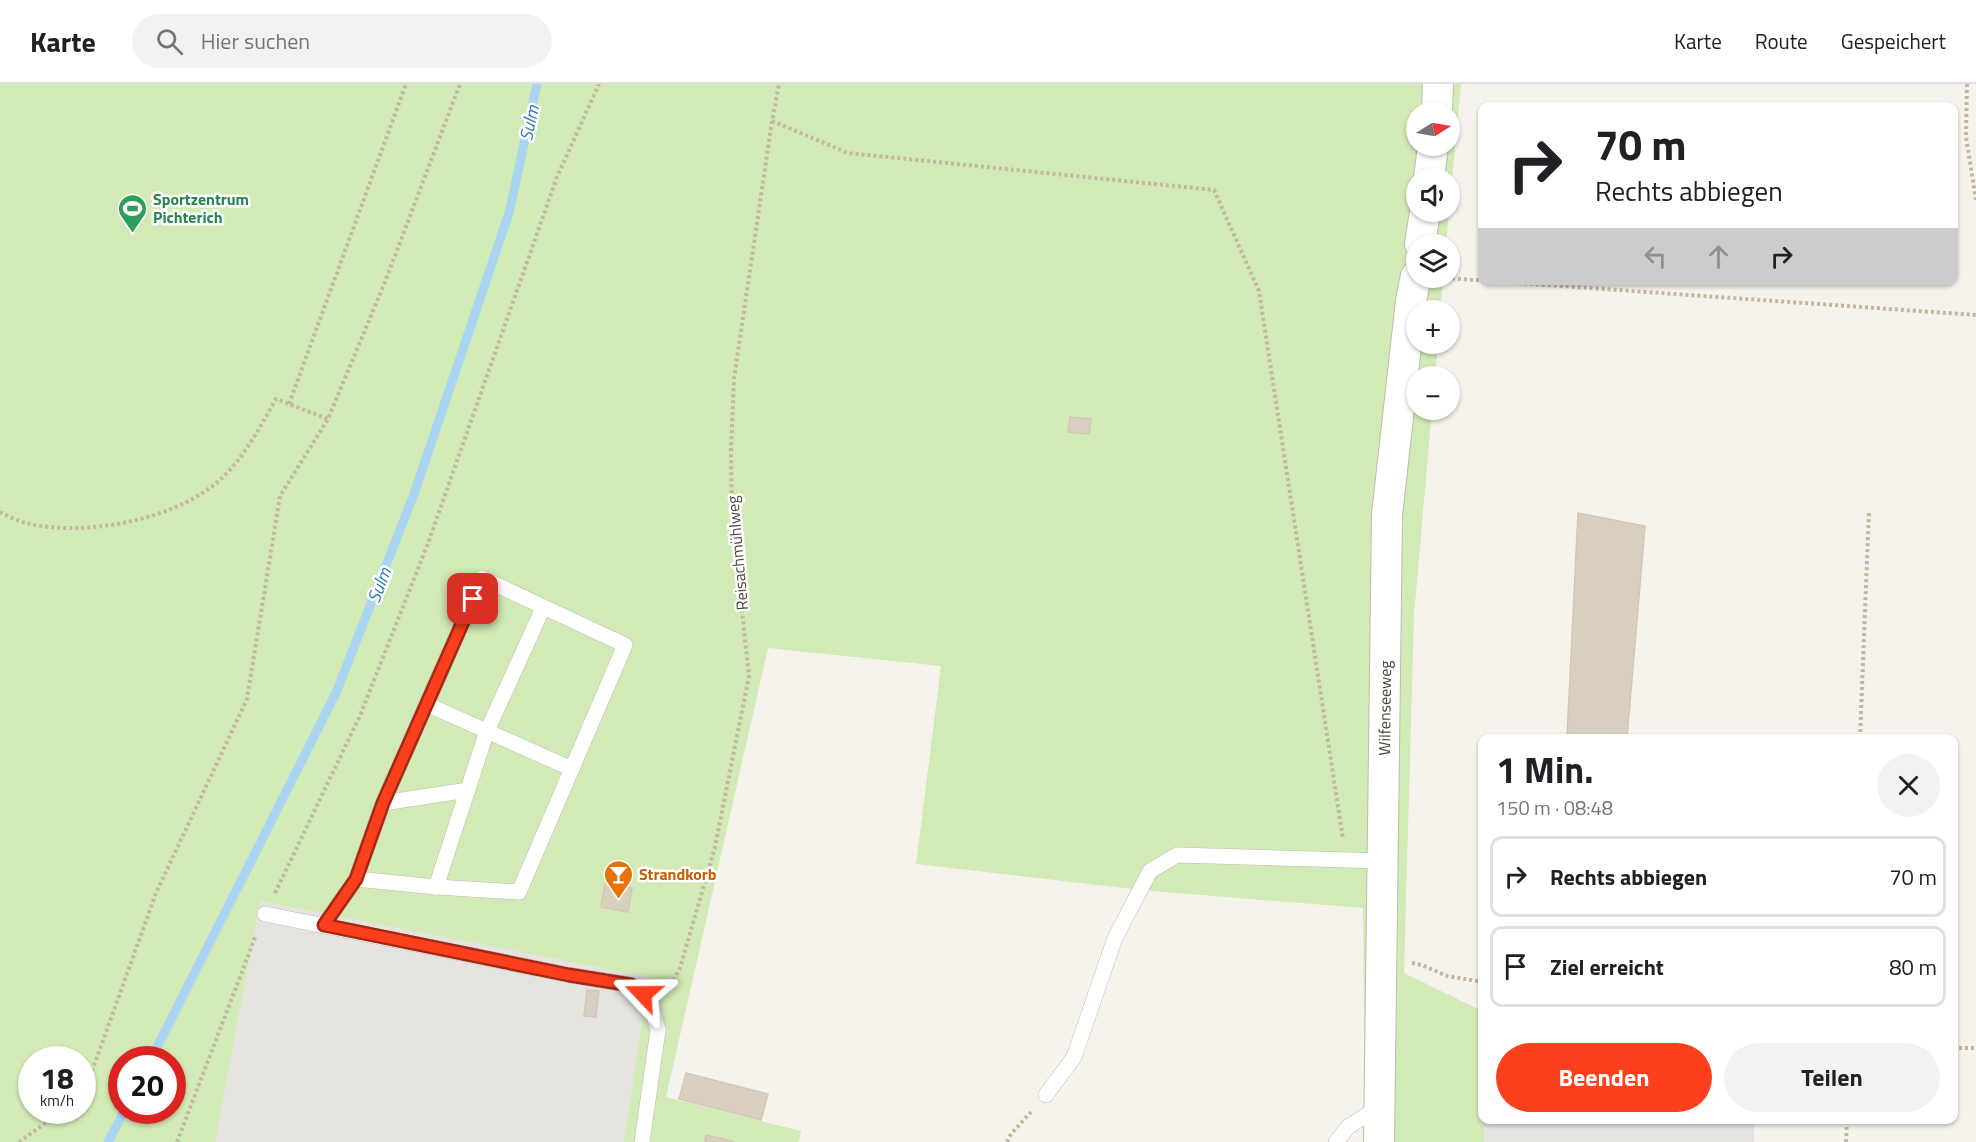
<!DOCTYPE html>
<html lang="de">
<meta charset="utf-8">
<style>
body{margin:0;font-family:"Titillium Web",sans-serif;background:#f2f2f2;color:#202124;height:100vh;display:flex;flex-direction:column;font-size:22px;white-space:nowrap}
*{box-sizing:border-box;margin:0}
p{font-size:20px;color:#757577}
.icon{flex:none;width:33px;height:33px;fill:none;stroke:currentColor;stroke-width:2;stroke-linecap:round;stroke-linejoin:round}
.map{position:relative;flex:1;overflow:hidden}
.side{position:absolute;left:1478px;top:650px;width:480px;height:390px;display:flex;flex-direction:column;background:#fff;border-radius:12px;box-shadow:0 2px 4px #0004}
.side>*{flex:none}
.top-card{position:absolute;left:1478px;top:18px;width:480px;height:183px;border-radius:12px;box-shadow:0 2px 4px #0004;background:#fff;color:#202124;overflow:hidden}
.needle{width:39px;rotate:79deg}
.tools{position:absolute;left:1406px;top:18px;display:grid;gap:12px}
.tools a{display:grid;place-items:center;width:54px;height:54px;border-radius:50%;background:#fff;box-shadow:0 2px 4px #0004;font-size:30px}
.speed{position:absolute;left:18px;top:962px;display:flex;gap:12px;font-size:30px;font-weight:700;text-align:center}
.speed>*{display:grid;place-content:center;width:78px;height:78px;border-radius:50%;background:#fff;box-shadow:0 2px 4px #0004;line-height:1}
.speed small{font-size:15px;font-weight:400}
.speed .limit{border:9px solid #d22;background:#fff;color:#111}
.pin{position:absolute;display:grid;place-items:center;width:51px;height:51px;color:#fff;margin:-26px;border-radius:12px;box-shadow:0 3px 9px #0006}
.me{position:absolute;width:66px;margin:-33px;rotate:293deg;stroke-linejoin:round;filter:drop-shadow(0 0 4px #0008)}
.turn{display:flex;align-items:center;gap:21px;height:126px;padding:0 18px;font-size:27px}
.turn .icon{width:78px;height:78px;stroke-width:2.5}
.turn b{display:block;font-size:42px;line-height:51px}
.lanes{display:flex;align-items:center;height:57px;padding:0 18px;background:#0003;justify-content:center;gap:30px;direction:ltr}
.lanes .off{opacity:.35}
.round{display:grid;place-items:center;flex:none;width:63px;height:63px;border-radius:32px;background:#f2f2f2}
.headline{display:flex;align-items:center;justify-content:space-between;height:102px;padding:0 18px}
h1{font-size:36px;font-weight:700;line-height:45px}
.action{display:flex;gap:12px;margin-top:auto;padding:12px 18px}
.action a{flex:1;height:69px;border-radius:36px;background:#fc3f1d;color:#fff;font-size:24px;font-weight:700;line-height:69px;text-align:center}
.action a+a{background:#f2f2f2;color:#202124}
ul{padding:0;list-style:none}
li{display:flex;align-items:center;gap:18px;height:81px;margin:0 12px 9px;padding:0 6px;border:3px solid #e0e0e0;border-radius:12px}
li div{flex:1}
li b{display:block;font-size:22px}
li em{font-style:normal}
header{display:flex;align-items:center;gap:36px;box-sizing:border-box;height:84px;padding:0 30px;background:#fff;border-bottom:2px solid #e0e0e0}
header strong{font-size:28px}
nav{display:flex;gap:33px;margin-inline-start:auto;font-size:21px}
.search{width:420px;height:54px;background:#f2f2f2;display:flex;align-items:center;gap:15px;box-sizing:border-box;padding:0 21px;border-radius:33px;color:#757577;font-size:22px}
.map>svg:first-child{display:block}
</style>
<header>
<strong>Karte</strong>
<div class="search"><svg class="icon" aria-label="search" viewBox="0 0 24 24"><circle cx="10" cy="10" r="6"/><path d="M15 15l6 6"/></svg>Hier suchen</div>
<nav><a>Karte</a><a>Route</a><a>Gespeichert</a></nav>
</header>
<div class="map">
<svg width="1976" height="1058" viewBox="0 0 1976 1058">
<rect width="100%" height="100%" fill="#f6f3ec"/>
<path fill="#d2eab5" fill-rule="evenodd" d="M0 0H1461L1446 160H1416V194H1443L1440 226H1416V260H1438L1435 292H1416V326H1432L1414 531 1404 889 1482 927V1035H1485L1484 1058H1365L1363 824 1140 806 916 780 941 582 768 564 666 1013 801 1047 799 1058H0ZM1416 28H1449V62H1416ZM1416 94H1449V128H1416ZM32 975H82V1026H32ZM122 975H172V1026H122Z"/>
<g fill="#e5e3e0">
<polygon points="260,817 649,893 624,1058 215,1058"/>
<polygon points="1485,1035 1754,1035 1754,1058 1484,1058"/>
</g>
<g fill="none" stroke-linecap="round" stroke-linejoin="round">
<g stroke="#a9d4f2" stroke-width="9">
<polyline points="151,975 336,609 414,410 509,129 537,0"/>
<polyline points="108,1058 125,1026"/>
</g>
</g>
<g fill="#d8cfc1" stroke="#d3c7b4" stroke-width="1.5">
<polygon points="1070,333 1091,335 1089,350 1068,348"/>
<polygon points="1578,429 1645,442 1627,654 1567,654"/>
<polygon points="605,799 632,804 628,828 601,823"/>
<polygon points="587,906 599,907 596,933 584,932"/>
<polygon points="686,989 768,1010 761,1036 679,1015"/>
<polygon points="706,1051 735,1058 705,1058"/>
</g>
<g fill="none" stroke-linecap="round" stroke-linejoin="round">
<defs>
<g id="service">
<polyline points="426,620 572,685"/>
<polyline points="383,719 468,706"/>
<polyline points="436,803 487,647 543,524"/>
<polyline points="265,830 569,891 631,901 643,910 652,924 658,946 642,1058"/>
<polyline points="324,841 356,795 383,719 482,494 625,561 519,808 436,803 356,795"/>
<polyline points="1046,1011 1074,973 1115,854 1150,787 1177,771 1383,777"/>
<polyline points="1336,1058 1348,1043 1379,1023"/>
</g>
<g id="minor">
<polyline points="1437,28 1438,0"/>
<polyline points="1429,94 1433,62"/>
<polyline points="1420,160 1425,128"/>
<path id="s1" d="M1379 1058 1387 431 1411 217 1416 192"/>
</g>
</defs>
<use href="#service" stroke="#c2bbae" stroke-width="16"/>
<use href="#minor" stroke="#c2bbae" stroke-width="32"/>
<g stroke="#c4b79f" stroke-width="4" stroke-dasharray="3 3" stroke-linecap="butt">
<polyline points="1967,0 1966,53 1976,116"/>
<polyline points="772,37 848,69 1214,106 1259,207 1343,755"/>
<polyline points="1446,194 1976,231"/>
<polyline points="289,320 406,0"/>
<path d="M0 428C8 432 17 437 26 439 81 453 170 437 215 400 243 377 258 346 276 315L328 335"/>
<polyline points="1860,654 1869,427"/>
<polyline points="275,809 359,634 427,462 557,93 599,0"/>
<polyline points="1412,879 1422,881 1447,892 1482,898"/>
<polyline points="668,907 680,884 715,763 749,592 732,435 731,366 734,295 772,37 779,0"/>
<polyline points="1953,964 1976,964"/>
<polyline points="82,1002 91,990 156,809 247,615 280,412 328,335 385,198 460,0"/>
<polyline points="19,1058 64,1026"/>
<polyline points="177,1058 256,851"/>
<polyline points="1007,1058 1011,1050 1031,1028"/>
<polyline points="1846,1058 1847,1035"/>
</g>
<use href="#service" stroke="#fff" stroke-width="15"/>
<use href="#minor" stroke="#fff" stroke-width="30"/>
</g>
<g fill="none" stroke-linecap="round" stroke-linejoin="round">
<defs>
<polyline id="route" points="473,515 383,719 356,795 324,841 569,891 631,901 643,910"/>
</defs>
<use href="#route" stroke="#a42913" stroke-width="15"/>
<use href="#route" stroke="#fc3f1d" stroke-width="10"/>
</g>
<defs>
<symbol id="stadium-pin" viewBox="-11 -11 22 30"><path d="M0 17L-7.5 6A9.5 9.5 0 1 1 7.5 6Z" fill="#2e9e5b" stroke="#fff"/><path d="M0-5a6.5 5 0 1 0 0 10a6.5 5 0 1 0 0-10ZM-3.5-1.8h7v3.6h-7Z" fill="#fff"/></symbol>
<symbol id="bar-pin" viewBox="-11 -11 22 30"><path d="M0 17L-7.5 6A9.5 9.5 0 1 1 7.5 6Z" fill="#e8710a" stroke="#fff"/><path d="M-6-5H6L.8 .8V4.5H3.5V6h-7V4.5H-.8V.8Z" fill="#fff"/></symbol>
</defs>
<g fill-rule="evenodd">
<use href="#stadium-pin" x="116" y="108" width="33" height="45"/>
<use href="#bar-pin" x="602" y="774" width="33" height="45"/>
</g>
<g text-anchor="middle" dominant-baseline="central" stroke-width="5" stroke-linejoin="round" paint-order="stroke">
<g font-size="16" font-weight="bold" fill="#27864d" stroke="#fff" text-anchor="start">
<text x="153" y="115">Sportzentrum<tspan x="153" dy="18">Pichterich</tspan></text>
</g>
<g font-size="16" fill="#4b4439" stroke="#fff">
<text transform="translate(737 469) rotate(-95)">Reisachmühlweg</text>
<text stroke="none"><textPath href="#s1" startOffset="434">Wilfenseeweg</textPath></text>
</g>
<g font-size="16" font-weight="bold" fill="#c56008" stroke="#fff" text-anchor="start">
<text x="639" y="790">Strandkorb</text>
</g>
<g font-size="18" font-style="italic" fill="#2e7ab2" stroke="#fff">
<text transform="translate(529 39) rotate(-78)">Sulm</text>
<text transform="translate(379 501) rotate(-69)">Sulm</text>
</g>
</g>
</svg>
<div class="tools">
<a><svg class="needle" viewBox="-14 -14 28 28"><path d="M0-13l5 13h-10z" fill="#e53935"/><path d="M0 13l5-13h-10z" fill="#757577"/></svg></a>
<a><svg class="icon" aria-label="sound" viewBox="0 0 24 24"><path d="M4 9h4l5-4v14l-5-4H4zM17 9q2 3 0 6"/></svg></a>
<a><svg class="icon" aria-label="layers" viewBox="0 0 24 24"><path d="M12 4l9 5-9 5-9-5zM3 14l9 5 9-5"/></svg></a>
<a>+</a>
<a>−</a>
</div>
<div class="speed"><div>18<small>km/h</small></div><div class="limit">20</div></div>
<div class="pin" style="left:473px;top:515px;background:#d93025"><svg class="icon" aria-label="arrive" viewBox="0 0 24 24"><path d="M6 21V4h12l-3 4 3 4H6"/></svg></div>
<svg class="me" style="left:643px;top:910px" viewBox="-20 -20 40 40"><path d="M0-17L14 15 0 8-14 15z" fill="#fc3f1d" stroke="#fff" stroke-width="4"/></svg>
<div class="top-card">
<div class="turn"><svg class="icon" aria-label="right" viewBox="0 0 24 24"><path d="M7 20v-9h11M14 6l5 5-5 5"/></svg><div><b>70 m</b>Rechts abbiegen</div></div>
<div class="lanes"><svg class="icon off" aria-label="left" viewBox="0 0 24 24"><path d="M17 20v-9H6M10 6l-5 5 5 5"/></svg><svg class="icon off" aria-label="ahead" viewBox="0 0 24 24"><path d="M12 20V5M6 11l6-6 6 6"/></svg><svg class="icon" aria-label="right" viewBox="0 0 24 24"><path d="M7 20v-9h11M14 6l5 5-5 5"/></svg></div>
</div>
<section class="side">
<div class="headline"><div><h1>1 Min.</h1><p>150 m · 08:48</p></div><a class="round"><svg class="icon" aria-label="close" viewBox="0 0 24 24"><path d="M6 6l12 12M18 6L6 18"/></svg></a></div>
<ul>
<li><svg class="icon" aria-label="right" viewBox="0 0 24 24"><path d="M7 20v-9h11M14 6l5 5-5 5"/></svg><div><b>Rechts abbiegen</b></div><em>70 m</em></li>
<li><svg class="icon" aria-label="arrive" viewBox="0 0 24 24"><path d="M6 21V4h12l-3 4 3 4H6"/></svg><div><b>Ziel erreicht</b></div><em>80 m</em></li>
</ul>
<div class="action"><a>Beenden</a><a>Teilen</a></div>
</section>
</div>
